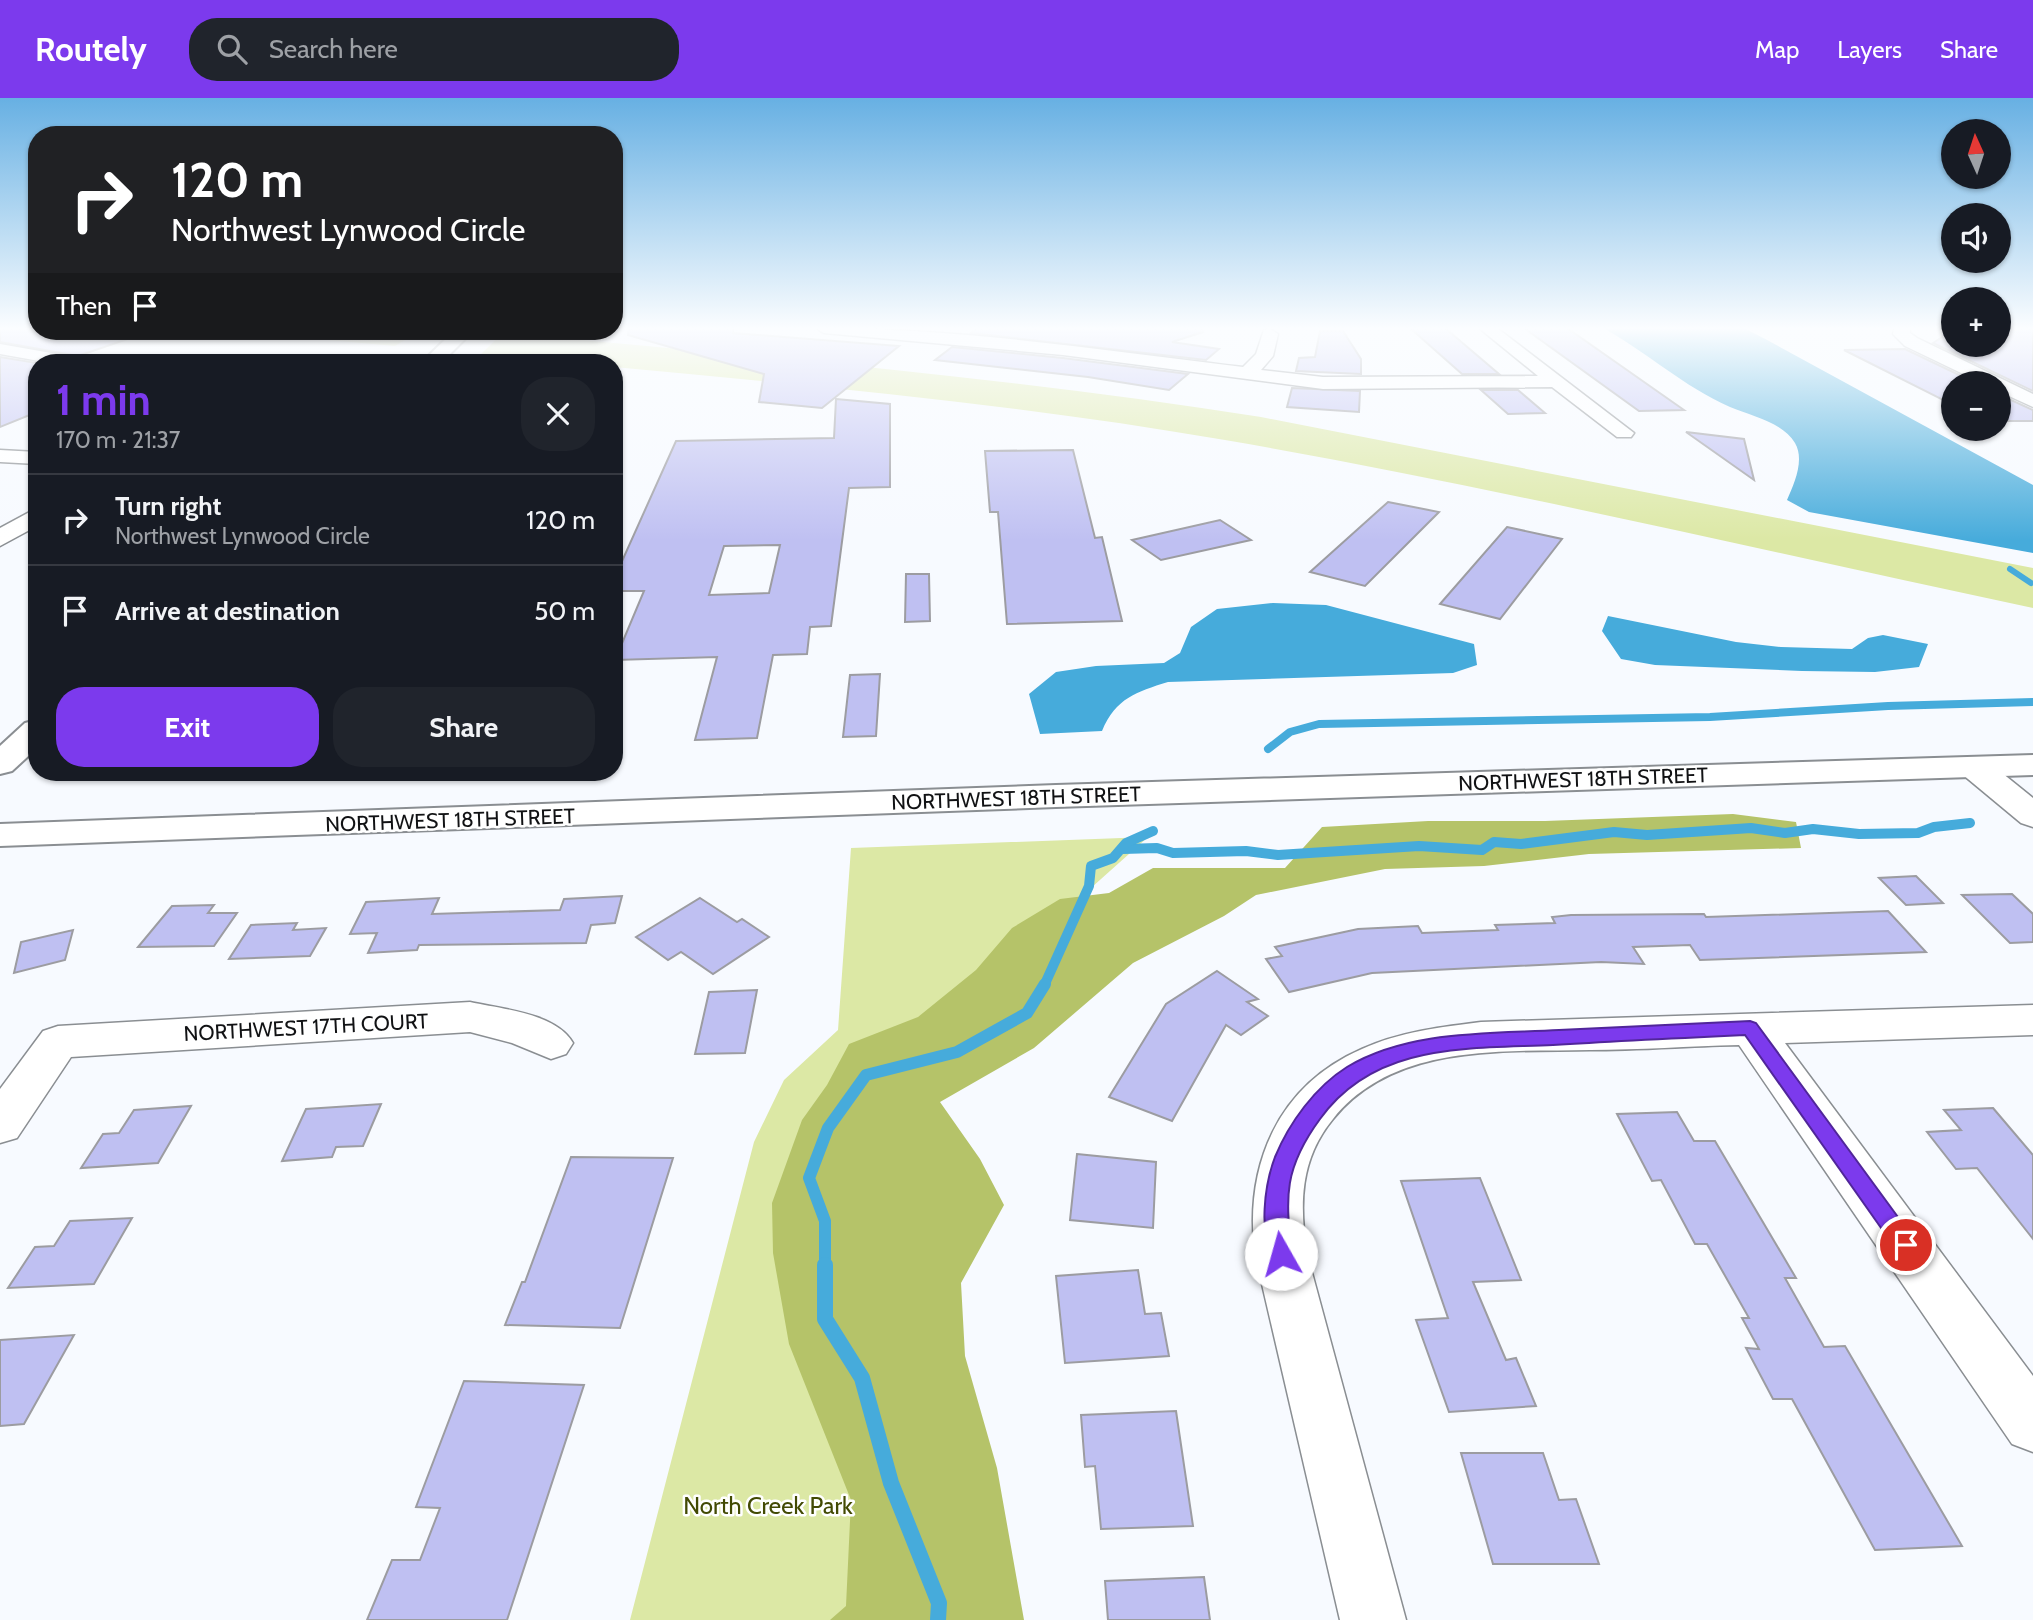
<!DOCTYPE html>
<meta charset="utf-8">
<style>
body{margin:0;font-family:Cabin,sans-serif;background:#20242c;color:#f1f3f6;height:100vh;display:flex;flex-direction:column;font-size:26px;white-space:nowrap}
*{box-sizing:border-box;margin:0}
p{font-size:23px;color:#9ea1a6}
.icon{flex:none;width:38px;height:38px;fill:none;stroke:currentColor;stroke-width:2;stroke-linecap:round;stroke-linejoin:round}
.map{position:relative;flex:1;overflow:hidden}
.details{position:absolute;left:28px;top:256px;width:595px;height:427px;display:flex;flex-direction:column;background:#171b24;border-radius:28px;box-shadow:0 2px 5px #0004}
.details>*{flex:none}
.guide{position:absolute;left:28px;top:28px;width:595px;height:214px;border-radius:28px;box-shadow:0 2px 5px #0004;background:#202124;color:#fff;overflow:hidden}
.needle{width:46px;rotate:357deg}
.fabs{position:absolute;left:1941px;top:21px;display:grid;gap:14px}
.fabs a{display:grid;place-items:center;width:70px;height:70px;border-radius:50%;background:#171b24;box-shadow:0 2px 5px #0004;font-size:35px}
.pin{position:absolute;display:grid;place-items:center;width:60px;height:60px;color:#fff;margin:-30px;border:4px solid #fff;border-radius:50%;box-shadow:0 2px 7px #0007}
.me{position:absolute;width:77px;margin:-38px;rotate:353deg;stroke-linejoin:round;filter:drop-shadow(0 0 5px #0008)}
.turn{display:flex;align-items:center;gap:24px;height:147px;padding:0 28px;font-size:32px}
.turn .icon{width:91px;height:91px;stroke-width:2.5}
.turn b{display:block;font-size:49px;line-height:60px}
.then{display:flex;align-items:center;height:66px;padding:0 28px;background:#0003;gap:14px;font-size:26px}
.round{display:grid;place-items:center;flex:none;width:74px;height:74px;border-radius:28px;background:#20242c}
.summary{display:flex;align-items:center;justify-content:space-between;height:119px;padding:0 28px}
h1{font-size:42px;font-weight:700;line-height:52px;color:#7c3aed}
.action{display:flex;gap:14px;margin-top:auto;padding:14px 28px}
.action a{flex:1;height:80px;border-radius:28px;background:#7c3aed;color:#fff;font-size:28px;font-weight:700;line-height:80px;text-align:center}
.action a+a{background:#20242c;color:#f1f3f6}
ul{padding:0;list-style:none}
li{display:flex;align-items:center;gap:21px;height:91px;padding:0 28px;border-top:2px solid #363941}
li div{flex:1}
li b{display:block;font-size:26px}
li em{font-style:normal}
header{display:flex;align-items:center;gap:42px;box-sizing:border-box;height:98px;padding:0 35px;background:#7c3aed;color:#fff}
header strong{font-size:33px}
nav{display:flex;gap:38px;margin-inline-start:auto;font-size:24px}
.search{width:490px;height:63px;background:#20242c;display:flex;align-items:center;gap:18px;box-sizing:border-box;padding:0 24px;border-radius:28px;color:#9ea1a6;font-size:26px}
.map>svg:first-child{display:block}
</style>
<header>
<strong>Routely</strong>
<div class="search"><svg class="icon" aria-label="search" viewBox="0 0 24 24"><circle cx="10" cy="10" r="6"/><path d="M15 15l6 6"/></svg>Search here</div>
<nav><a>Map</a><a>Layers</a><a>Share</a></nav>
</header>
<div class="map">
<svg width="2033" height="1522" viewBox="0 0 2033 1522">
<rect width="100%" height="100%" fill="#f7faff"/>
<g fill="#dce8a5">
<polygon points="229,233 420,233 395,248"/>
<path d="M503 235C757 258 1009 279 1261 319L2033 470V510C1764 453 1496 389 1225 342 1023 307 819 288 614 269V264H561L481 256Z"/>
<polygon points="1148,739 865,992 848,1522 630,1522 754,1044 784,982 838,932 851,750"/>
</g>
<polygon fill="#b5c369" points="1733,716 1796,724 1801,750 1589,756 1484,768 1385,771 1256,797 1224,818 1133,865 1034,950 940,1004 980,1061 1004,1107 961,1185 965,1258 997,1370 1024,1522 830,1522 846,1508 851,1402 789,1246 773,1155 772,1105 802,1022 827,987 849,946 918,919 976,872 1012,830 1060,801 1109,795 1153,770 1285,770 1322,729 1428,723 1545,723"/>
<g fill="#46abdb">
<path d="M1603 230H1744L1769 243 2033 387V455L1809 414 1787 402C1794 386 1805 362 1795 345 1783 324 1751 318 1730 309 1684 289 1647 254 1603 230Z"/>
<path d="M1273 505 1326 507 1474 546 1477 567 1453 575 1168 584C1136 594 1116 600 1102 633L1040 636 1029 596 1056 574 1096 568 1164 565 1180 555 1191 529 1217 511Z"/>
<polygon points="1608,518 1736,544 1781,549 1852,551 1868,540 1883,537 1928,546 1919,569 1875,574 1802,573 1655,567 1621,561 1602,533"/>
</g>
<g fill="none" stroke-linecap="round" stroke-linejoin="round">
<polyline stroke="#46abdb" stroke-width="6" points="2010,471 2031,485"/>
<polyline stroke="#46abdb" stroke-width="8" points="1268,651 1290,634 1319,626 1710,619 1888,608 2033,604"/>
<g stroke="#46abdb" stroke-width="10">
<polyline points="1123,751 1157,750 1173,755 1246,753 1278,757 1419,748 1482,752 1494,744 1521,746 1614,734 1647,737 1751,730 1785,735 1813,731 1859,736 1918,735 1934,729 1970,725"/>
<polyline points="1044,888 1089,788 1091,768 1113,760 1126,745 1153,733"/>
</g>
<polyline stroke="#46abdb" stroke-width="12" points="825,1169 825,1123 809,1080 828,1030 866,977 957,954 1027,915 1045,886"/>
<polyline stroke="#46abdb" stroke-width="16" points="825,1167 825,1221 862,1280 891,1385 939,1505 938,1522"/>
</g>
<g fill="#bfc0f2" stroke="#9c9ca1" stroke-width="2" fill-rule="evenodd">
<polygon points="0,230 37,230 37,233 148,234 78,258 0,244"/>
<polygon points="629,230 733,230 733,235 899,248 822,310 759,304 764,276 628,237"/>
<polygon points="977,230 1202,230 1203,234 1172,244 1219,251 1206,262 971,235"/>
<polygon points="1410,230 1445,230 1499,276 1462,276"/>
<polygon points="1524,230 1567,230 1684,312 1639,313"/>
<polygon points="1998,230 2033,230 2033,293 1933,245 1953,232 1953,247 1998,247"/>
<polygon points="1320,233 1343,233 1361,261 1361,276 1296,273 1299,260 1315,259"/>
<polygon points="952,249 1063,260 1188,276 1169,292 1088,279 935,262"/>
<polygon points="1905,251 1976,285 1953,285 1953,307 1844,252"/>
<polygon points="0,259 37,265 37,314 0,329"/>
<polygon points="1292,290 1360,293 1359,314 1287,309"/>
<polygon points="1481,292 1518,292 1545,315 1508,316"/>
<polygon points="1998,296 2033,312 2033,323 1998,323"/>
<path d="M836 301 890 306V389L849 390 831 528 810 529 807 556 773 557 757 640 695 642 717 559 615 562 644 493H614V481L676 343 834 340ZM780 447 769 495 709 497 724 448Z"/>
<polygon points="1686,334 1744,341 1754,382"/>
<polygon points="1073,352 1095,440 1102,439 1122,523 1007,526 998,414 990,414 985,353"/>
<polygon points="1388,404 1439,414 1365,488 1310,474"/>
<polygon points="1220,422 1251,442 1161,462 1132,442"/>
<polygon points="1507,429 1562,441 1500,521 1440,506"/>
<polygon points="906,476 929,476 930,523 905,524"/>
<polygon points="880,576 876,638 843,639 850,577"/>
<polygon points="1916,778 1943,805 1906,807 1879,780"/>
<polygon points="2012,796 2033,816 2033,844 2010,845 1962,797"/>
<polygon points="622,798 615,825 591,827 586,845 419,847 417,852 368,855 377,835 350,836 366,804 439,800 432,816 560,812 564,801"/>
<polygon points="700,800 737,824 742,821 769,839 713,876 681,854 668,862 636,839"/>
<polygon points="214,807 208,815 237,815 214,848 138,849 172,808"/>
<polygon points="1888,813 1926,854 1700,862 1690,847 1633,849 1644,866 1601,864 1372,875 1289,894 1266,861 1282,858 1275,849 1358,831 1418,828 1422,835 1498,832 1495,827 1555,825 1552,819 1571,817 1704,816 1706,819"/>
<polygon points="297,825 293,832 326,830 310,858 229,861 251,827"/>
<polygon points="73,832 65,862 14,875 21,844"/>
<polygon points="1217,873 1258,901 1247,904 1268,918 1241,937 1226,927 1172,1023 1109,999 1166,906"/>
<polygon points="757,892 745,955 695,956 709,894"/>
<polygon points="381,1006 363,1048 336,1049 332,1059 282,1063 306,1011"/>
<polygon points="191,1008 158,1065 81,1070 103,1036 119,1035 134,1012"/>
<polygon points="1993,1010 2033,1057 2033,1141 1977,1070 1956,1071 1927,1034 1961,1032 1944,1012"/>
<polygon points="1677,1014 1694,1043 1715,1043 1796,1180 1785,1180 1824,1249 1845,1248 1962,1448 1875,1452 1792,1301 1773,1301 1746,1250 1759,1251 1742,1220 1749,1220 1707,1146 1695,1146 1661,1082 1652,1083 1617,1016"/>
<polygon points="1077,1056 1156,1064 1153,1130 1070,1122"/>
<polygon points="571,1059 673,1060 620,1230 505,1227 522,1184 525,1184"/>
<polygon points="1480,1080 1521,1182 1473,1184 1506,1262 1516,1260 1536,1308 1449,1314 1416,1222 1448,1220 1401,1083"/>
<polygon points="132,1120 94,1186 8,1190 35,1149 54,1148 70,1123"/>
<polygon points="1138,1172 1145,1216 1161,1215 1169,1258 1065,1265 1056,1178"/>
<polygon points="74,1237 24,1326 0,1328 0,1242"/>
<polygon points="464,1283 584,1287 507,1522 367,1522 392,1462 420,1462 440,1410 416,1409"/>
<polygon points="1176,1313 1193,1428 1101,1431 1095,1368 1085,1369 1081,1317"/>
<polygon points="1461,1355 1543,1355 1559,1402 1576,1401 1599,1466 1493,1466"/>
<polygon points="1204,1479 1210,1522 1108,1522 1105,1483"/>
</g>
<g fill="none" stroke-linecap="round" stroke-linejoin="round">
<defs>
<g id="minor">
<path d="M816 230C959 230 1102 252 1243 269L1256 256 1264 232 1270 231 1278 236 1273 258 1261 272 1323 279 1538 278 1479 230H1497L1634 335 1631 339H1617L1552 289 1323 291 1063 257 824 235Z"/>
<polygon points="1894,230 1910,230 1910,235 1917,240 2033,296 2033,309 1998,293 1998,285 1982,285 1905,248 1893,236"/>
<polygon points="0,246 74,259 83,264 45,264 0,256"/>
<polygon points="0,352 37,354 37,366 0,364"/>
<polygon points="37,410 37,428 0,448 0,430"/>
<polygon points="1974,659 1986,662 2033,700 2033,729 2021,725 1962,676 1957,669 1962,662"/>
<path d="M470 904C501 911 556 915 573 945L566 956 551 961 512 945 470 934 71 959 17 1040 0 1045V991L43 933 58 928Z"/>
<path d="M2033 907V937L1785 945 2033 1278V1354L2012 1346 1739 947C1689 948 1640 952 1590 952 1502 954 1394 945 1333 1021 1300 1061 1299 1106 1307 1156L1406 1522H1340L1255 1156C1244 1068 1277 988 1362 951 1399 934 1441 929 1481 924Z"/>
</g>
<g id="secondary">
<polygon points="454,233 473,233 442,264 422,264"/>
<polygon points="37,622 37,650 12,673 0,676 0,648 25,625"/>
<polygon points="2033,657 2033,677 1056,709 0,748 0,726 1056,687"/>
</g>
</defs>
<use href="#minor" stroke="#8a8e92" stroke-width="3"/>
<use href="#secondary" stroke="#8a8e92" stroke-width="4"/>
<use href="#minor" fill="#fff" fill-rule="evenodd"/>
<use href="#secondary" fill="#fff" fill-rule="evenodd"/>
</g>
<linearGradient id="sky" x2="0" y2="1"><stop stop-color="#67b0e3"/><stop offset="0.52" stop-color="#fbfdff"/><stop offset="1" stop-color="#fbfdff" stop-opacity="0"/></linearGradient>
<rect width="2033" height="443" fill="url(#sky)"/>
<path fill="#7c3aed" stroke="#51269a" stroke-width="2" d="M1750 923 1756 925 1914 1141 1917 1147 1914 1154 1906 1157 1898 1154 1745 937C1681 940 1617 943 1553 947 1468 951 1375 944 1320 1021 1284 1070 1285 1098 1292 1156L1289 1163 1281 1166 1273 1163C1259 1134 1264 1088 1275 1059 1289 1025 1315 989 1347 969 1409 932 1489 936 1559 932 1623 929 1686 926 1750 923Z"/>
<g text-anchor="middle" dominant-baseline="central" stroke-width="5" stroke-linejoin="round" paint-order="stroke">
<g font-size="21" fill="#111214" stroke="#fff">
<text transform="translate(1583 681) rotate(-2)">NORTHWEST 18TH STREET</text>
<text transform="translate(1016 700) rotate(-2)">NORTHWEST 18TH STREET</text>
<text transform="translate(450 722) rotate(-2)">NORTHWEST 18TH STREET</text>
<text transform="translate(306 929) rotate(-3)">NORTHWEST 17TH COURT</text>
</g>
<g font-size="24" fill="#424a03" stroke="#fff">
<text x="768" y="1407">North Creek Park</text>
</g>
</g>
</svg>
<div class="fabs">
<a><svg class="needle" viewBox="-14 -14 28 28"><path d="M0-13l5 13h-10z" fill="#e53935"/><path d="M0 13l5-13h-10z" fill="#9ea1a6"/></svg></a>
<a><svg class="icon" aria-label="sound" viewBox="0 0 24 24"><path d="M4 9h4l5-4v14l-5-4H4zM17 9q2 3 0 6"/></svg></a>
<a>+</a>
<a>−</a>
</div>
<div class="pin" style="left:1906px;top:1147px;background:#d93025"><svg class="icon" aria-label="arrive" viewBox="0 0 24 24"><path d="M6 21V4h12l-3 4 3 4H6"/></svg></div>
<svg class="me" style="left:1281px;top:1156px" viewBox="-20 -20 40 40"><circle r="19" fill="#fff"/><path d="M0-13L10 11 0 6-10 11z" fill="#7c3aed"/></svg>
<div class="guide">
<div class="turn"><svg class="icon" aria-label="right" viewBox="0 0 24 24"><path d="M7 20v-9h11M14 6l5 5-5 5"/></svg><div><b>120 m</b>Northwest Lynwood Circle</div></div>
<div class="then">Then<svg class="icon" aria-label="arrive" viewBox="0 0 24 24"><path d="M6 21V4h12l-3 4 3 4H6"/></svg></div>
</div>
<section class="details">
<div class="summary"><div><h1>1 min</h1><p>170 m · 21:37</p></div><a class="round"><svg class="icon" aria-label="close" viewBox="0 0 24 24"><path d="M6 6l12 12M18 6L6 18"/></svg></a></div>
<ul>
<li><svg class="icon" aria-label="right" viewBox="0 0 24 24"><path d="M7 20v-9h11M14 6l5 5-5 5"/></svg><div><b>Turn right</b><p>Northwest Lynwood Circle</p></div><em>120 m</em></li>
<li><svg class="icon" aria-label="arrive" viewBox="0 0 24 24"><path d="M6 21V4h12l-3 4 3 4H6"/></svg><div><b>Arrive at destination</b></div><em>50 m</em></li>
</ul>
<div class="action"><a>Exit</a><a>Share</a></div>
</section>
</div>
